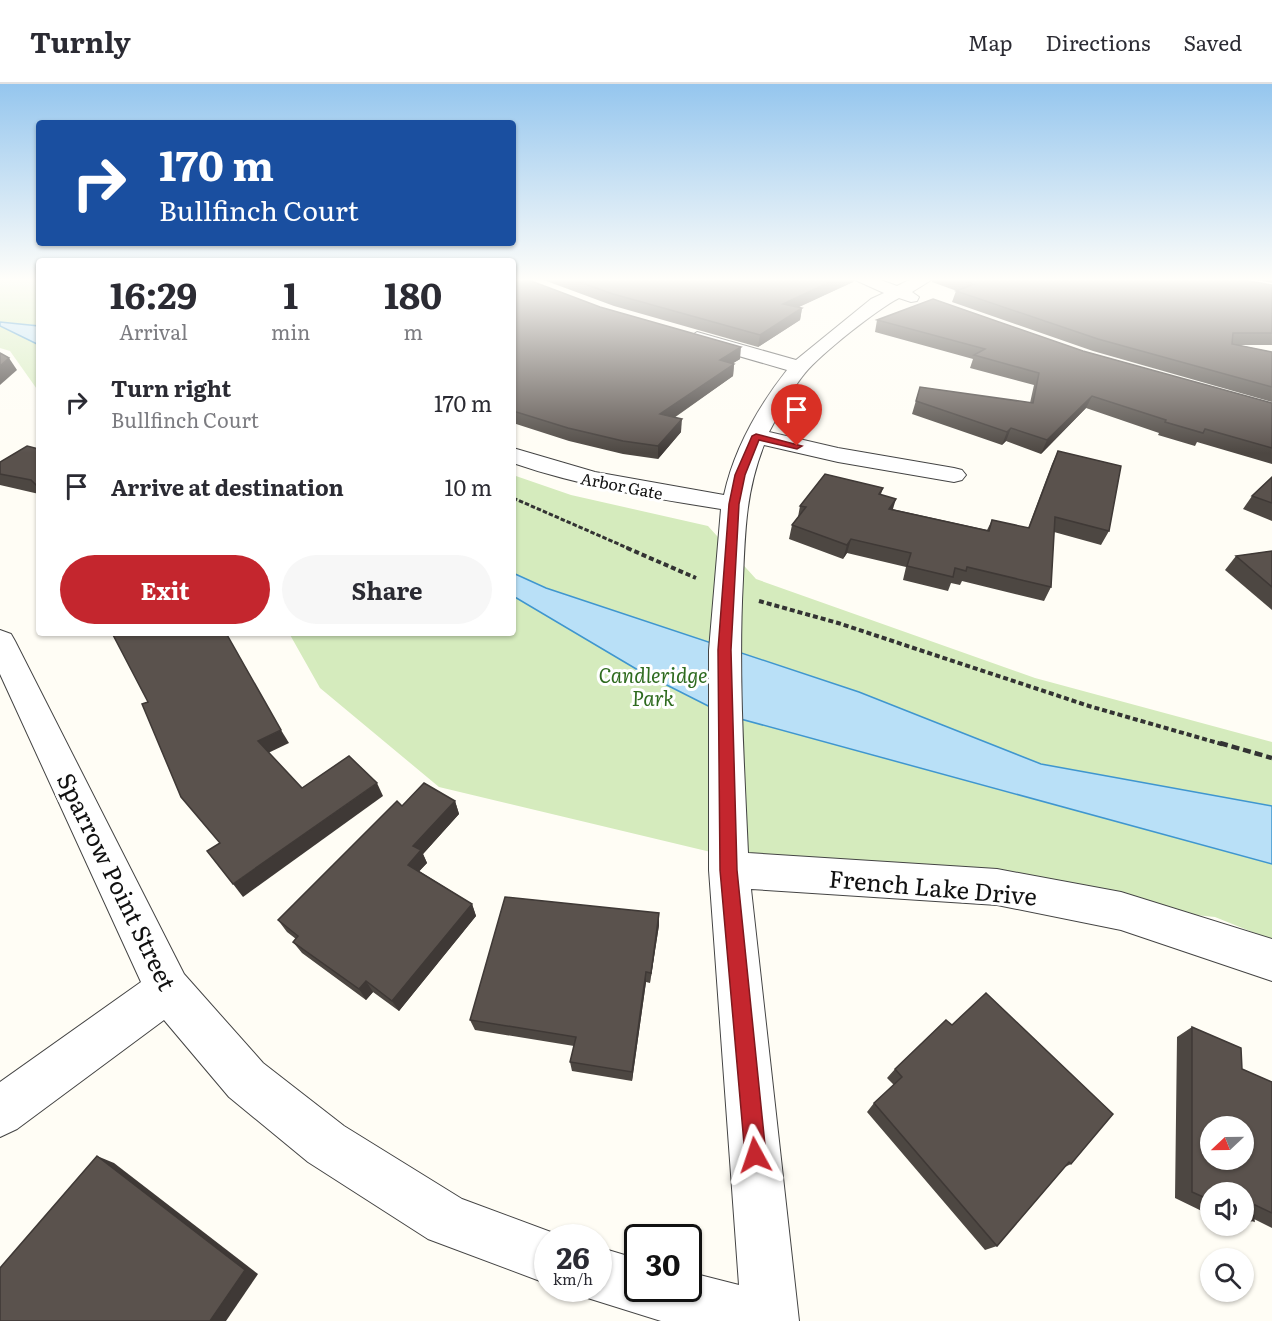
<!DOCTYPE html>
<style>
body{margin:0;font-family:Literata,serif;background:#f7f7f7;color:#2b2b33;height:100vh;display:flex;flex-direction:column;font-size:22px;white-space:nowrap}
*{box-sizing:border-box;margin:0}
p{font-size:20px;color:#7c7c81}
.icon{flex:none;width:33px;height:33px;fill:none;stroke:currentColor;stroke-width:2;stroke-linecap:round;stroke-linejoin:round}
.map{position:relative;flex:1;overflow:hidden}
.sheet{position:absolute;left:36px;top:174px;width:480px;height:378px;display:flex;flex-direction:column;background:#fff;border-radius:6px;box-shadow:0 2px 4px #0004}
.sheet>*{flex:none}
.guide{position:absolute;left:36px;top:36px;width:480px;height:126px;border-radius:6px;box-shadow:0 2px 4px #0004;background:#1a4fa0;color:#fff;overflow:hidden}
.needle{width:39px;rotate:248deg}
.tools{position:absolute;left:1200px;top:1032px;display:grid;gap:12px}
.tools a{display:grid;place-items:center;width:54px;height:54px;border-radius:50%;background:#fff;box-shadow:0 2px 4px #0004;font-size:30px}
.speed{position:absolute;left:534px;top:1140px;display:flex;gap:12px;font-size:30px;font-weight:700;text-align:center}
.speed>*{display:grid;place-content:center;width:78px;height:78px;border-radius:50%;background:#fff;box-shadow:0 2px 4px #0004;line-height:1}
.speed small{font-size:15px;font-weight:400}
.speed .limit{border:3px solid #111;border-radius:9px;background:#fff;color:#111}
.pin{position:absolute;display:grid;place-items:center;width:51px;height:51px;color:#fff;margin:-62px -26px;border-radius:50% 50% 50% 0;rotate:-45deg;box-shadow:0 0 6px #0007}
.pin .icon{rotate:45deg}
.me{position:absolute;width:66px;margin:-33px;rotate:355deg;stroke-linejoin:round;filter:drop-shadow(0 0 4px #0008)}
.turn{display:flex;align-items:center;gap:21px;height:126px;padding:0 24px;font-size:27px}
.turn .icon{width:78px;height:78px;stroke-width:2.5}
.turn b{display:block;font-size:42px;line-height:51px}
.eta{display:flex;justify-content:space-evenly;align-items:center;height:102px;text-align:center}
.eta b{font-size:36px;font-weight:700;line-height:42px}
.cta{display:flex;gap:12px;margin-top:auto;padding:12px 24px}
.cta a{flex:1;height:69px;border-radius:36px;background:#c4262e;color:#fff;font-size:24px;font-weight:700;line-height:69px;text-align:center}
.cta a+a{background:#f7f7f7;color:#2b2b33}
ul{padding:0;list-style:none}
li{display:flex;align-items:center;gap:18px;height:84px;padding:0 24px}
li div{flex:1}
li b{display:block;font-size:22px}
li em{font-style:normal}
header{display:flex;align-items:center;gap:36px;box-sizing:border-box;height:84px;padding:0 30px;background:#fff;border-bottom:2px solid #e1e1e2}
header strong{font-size:28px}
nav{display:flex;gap:33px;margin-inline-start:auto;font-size:21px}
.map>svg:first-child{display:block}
</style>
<header>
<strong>Turnly</strong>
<nav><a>Map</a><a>Directions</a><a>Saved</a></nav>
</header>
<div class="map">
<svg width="1272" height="1237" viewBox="0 0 1272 1237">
<rect width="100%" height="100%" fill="#fffdf5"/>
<g fill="#d5ebbd">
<polygon points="0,195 39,195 39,308 10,267 0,264"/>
<polygon points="513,391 571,411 708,442 756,495 1035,594 1272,658 1272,856 1215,833 811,792 439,703 320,604 289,549 513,549"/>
</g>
<g fill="#b9e0f7" stroke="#3f96cf" stroke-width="1.5">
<polygon points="0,238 39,242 39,261 0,242"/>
<polygon points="513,489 546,504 859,608 1041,680 1272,722 1272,780 726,631 643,589 513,512"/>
</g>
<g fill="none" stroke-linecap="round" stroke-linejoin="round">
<defs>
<g id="street">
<path d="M853 195H878L897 202 911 195H933L912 208 919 213 917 217 911 218 899 214C876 226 822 269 805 289 790 307 780 328 769 348L838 364 954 384 962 386 966 391 962 396 954 398 838 378 764 361C746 407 745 446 743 495 738 587 744 678 748 769L997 785 1121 808 1272 855V897L1121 846 997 821 751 805 799 1237H661L578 1211 576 1204H598V1163L638 1175V1204H688V1188L739 1201 709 786V566L721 425C651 414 580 402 513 379V364L595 388 724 411C734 365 758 323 787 286L690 258 688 254 697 248 796 276 871 215 884 209Z"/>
<polygon points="0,546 11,550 15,557 184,890 263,979 344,1042 462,1115 567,1154 548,1154 548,1200 428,1155 308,1078 229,1013 164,936 17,1045 0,1053 0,998 141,898 0,590"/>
</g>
</defs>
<use href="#street" stroke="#444" stroke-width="2"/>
<polyline stroke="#333" stroke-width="3" stroke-dasharray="4.5 2" stroke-linecap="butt" points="513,414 630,465"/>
<g stroke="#333" stroke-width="4" stroke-dasharray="5 3" stroke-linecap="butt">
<polyline points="627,464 696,494"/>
<polyline points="759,517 838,539 1089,622 1225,661"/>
</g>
<polyline stroke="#333" stroke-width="4.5" stroke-dasharray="8 4" stroke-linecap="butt" points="1220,659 1272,674"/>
<use href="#street" fill="#fff" fill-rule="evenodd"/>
</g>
<g fill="#4d4742">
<polygon points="513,195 740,275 733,279 734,280 733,292 674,334 681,348 658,375 623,370 569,357 513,339"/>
<polygon points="541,195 854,195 853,198 798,223 802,224 800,236 758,263 614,222"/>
<polygon points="933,195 1237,195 1272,201 1272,261 1239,261 1272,268 1272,318 1093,267 952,218 956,207 957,207 932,198"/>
<polygon points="1253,195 1272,195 1272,199"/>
<polygon points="877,236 1083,267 1272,319 1272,380 1197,358 1195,362 1158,351 1159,349 1086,324 1041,370 1006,357 1002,361 912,330 920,303 1030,319 1034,301 970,284 973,275 875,248"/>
<polygon points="39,365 39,410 0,401 0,378"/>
<polygon points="1058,367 1109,447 1101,461 1054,448 1051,503 1044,517 962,497 960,501 951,499 948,507 903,496 906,483 847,469 843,475 789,455 792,441 798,433 800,422 883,404 881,410 892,425 987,446 992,436 1028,444 1052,380"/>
<polygon points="1272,393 1272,437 1243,425 1252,412"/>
<polygon points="1272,467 1272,526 1225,486 1236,472"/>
<polygon points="455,717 459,730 423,770 427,779 419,787 472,820 476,832 399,927 373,908 366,916 302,869 293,858 296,855 287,848 278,836 402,722"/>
<polygon points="659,829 659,841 650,899 646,898 632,997 572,987 570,978 574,962 475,946 470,936"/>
<polygon points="952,941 1071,1080 1065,1083 997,1162 985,1166 867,1028 874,1019 894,1001 887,994 895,985"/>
<polygon points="1192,943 1242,985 1272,998 1272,1144 1254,1135 1254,1137 1244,1139 1244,1108 1210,1108 1210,1131 1175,1114 1177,953"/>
</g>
<g fill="#3f3936">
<polygon points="836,195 854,195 853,198 782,231 783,220"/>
<polygon points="802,224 800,236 758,263 760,251"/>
<polygon points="741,263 740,275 719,288 720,276"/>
<polygon points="9,274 17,286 0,301 0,282"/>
<polygon points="734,280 733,292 660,343 660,330"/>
<polygon points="1092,312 1086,324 1041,370 1047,356"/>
<polygon points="682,335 681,348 658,375 658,362"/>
<polygon points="1011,344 1006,357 1002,361 1007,348"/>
<polygon points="896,415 892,428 889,425"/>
<polygon points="851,455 847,469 843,475 847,461"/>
<polygon points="281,646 289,659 266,670 258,657"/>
<polygon points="377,699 383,712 243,813 233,800"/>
<polygon points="455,717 459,730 423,770 427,779 414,793 408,781 413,762"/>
<polygon points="472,820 476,832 399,927 392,917"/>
<polygon points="659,829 659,841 650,899 651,889"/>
<polygon points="646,888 646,898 632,997 632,988"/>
<polygon points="366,897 373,908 366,916 359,905"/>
<polygon points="97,1072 114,1079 258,1190 226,1237 210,1237"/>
</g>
<g fill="#5a524d" stroke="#3f3936" stroke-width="1.5" fill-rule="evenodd">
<polygon points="513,195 526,195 600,223 741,263 720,276 734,280 660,330 682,335 658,362 623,357 568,344 513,327"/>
<polygon points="571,195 836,195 783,220 802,224 760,251 613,210"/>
<polygon points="960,195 1237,195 1272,201 1272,249 1233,249 1232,260 1272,268 1272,303 1098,255 956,207 974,200"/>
<polygon points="933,215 1083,267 1272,319 1272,364 1205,345 1203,349 1165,338 1166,336 1092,312 1047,356 1011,344 1007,348 916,317 920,303 1033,319 1039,289 974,271 985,265 877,236"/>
<polygon points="0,269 9,274 0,282"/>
<polygon points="27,362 39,365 39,404 31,396 0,390 0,378"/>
<polygon points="1058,367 1121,382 1109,447 1055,433 1051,503 967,483 966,487 955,484 953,493 907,482 911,469 851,455 847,461 792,441 806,423 800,422 825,390 883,404 879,410 896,415 889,425 989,447 992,436 1029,444"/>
<polygon points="1272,393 1272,419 1252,412"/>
<polygon points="1272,467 1272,503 1236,472"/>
<polygon points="112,549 226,549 281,646 258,657 302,704 349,672 377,699 233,800 207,767 220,759 181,713 142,620 148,618"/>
<polygon points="424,699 455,717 413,762 421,766 408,781 472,820 392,917 366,897 359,905 293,858 298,852 278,836 397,717 402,722"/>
<polygon points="505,813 659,829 651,889 646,888 632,988 570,978 576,953 470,936"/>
<polygon points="986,909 1113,1030 1071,1080 1069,1078 997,1162 874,1019 902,993 895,985 946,936 952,941"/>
<path d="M1192 943 1241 964 1242 985 1272 998V1129L1253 1120 1254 1137 1244 1132V1108H1210V1116L1192 1108ZM1210 1042H1244V1076H1210Z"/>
<polygon points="97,1072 245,1186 210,1237 0,1237 0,1184"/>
</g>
<linearGradient id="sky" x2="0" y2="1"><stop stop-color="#95c6ee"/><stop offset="0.53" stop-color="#fffefa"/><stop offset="1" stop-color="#fffefa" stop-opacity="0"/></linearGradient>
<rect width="1272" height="369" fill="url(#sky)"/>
<polygon fill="#c4262e" stroke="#7f191e" stroke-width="1.5" points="756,350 802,362 797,365 759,356 745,391 739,420 731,566 737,786 766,1071 763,1078 755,1081 748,1078 745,1071 720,786 718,566 729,420 735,391 752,352"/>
<g text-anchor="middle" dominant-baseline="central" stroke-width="6" stroke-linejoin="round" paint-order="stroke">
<g font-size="16" fill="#111" stroke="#fff">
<text transform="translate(622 401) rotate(11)">Arbor Gate</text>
</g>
<g font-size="20" font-style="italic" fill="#2f6b1f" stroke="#fff">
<text x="653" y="590">Candleridge<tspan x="653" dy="23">Park</tspan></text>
</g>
<g font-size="24" fill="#111" stroke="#fff">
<text transform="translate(118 797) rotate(64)">Sparrow Point Street</text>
<text transform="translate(933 802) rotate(5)">French Lake Drive</text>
</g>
</g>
</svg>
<div class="tools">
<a><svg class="needle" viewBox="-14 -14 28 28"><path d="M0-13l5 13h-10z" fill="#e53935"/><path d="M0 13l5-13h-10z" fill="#7c7c81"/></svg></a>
<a><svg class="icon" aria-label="sound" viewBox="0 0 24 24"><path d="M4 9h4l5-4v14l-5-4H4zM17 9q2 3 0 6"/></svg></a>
<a><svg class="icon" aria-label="search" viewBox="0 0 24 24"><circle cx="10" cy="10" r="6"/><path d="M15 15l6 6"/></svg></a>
</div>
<div class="speed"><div>26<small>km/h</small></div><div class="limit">30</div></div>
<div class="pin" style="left:797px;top:362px;background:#d93025"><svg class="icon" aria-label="arrive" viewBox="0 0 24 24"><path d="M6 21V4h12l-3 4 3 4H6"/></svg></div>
<svg class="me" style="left:755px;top:1071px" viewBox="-20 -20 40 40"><path d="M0-17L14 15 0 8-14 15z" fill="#c4262e" stroke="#fff" stroke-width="4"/></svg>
<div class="guide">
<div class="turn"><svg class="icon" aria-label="right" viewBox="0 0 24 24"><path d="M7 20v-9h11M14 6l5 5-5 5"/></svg><div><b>170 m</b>Bullfinch Court</div></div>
</div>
<section class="sheet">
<div class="eta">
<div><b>16:29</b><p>Arrival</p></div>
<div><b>1</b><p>min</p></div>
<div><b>180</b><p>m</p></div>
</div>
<ul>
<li><svg class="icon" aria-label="right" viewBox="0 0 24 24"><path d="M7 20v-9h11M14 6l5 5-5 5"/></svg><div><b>Turn right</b><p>Bullfinch Court</p></div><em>170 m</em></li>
<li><svg class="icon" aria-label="arrive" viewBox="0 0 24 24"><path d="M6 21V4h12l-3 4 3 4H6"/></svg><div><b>Arrive at destination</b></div><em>10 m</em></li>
</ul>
<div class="cta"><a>Exit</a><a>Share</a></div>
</section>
</div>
